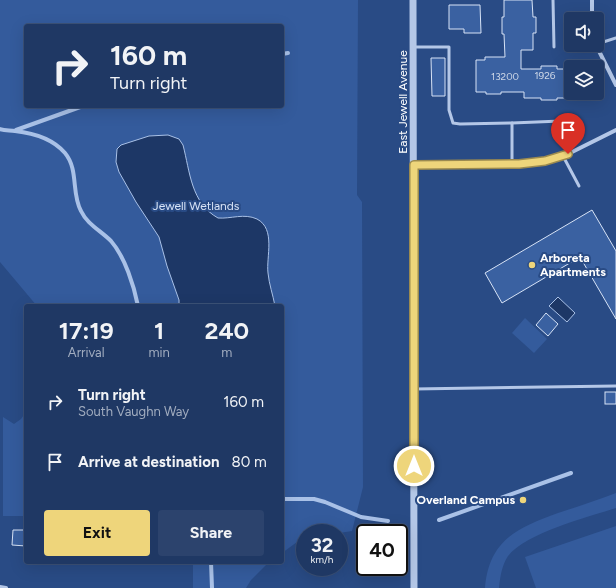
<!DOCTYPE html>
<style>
body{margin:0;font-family:Figtree,sans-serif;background:#2c436d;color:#f1f3f6;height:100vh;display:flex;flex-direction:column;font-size:15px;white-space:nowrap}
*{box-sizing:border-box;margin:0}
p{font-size:13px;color:#a1acbf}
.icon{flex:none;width:22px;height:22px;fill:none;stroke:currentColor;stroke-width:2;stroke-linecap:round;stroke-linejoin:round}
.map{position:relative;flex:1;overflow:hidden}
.details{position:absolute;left:24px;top:304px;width:260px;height:260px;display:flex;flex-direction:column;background:#1f3864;border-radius:4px;box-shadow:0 4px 16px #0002,0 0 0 1px #3c5278}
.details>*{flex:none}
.banner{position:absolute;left:24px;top:24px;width:260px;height:84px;border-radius:4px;box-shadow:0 4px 16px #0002,0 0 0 1px #3c5278;background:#1f3864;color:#f1f3f6;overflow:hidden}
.controls{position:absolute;left:564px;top:12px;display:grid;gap:8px}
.controls a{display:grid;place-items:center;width:40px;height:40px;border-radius:4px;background:#1f3864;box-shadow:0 4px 16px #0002,0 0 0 1px #3c5278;font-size:20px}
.speed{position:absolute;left:296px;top:524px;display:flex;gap:8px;font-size:20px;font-weight:700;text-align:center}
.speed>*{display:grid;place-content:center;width:52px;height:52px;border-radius:50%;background:#1f3864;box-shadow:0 4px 16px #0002,0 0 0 1px #3c5278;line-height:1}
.speed small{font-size:10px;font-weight:400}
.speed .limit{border:2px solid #111;border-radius:6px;background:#fff;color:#111}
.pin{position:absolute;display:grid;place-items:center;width:34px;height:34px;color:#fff;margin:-41px -17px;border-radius:50% 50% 50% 0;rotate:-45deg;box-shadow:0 0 4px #0007}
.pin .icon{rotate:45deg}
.me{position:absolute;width:44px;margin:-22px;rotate:0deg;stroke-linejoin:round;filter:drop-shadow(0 0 3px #0008)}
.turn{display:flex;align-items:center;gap:14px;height:84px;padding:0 20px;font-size:18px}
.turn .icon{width:52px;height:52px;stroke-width:2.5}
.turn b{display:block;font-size:28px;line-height:34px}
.eta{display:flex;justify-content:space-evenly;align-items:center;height:68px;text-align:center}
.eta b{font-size:24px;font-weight:700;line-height:28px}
.button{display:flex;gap:8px;margin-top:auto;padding:8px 20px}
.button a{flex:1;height:46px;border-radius:4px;background:#eed57b;color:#111;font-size:16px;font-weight:700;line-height:46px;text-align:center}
.button a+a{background:#2c436d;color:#f1f3f6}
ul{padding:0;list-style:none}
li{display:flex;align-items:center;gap:12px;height:60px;padding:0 20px}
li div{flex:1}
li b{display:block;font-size:15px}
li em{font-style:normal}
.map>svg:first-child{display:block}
</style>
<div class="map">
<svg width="616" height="588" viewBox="0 0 616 588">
<rect width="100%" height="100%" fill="#294b85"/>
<g fill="#345b9c" fill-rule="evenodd">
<path d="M0 0H358L357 195 362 202 363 487 352 531 339 533H305V540L297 542 282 553V306H37L0 262ZM26 26H282V106H26Z"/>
<polygon points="525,318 547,339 534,353 512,333"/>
<polygon points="26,412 26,516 3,516 3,417 14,424 21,419"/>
<path d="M616 493V508C588 517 526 533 508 556 502 565 500 577 499 588H485C489 540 517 528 558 513 577 507 597 500 616 493Z"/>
<polygon points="616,526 616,588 536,588 525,557"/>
<polygon points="193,562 269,562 251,580 246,588 193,588"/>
</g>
<g fill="#1d3766" stroke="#a9c1e7">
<path d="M168 135 179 139 183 145C190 172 191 203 218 218 231 219 244 213 257 219 276 229 266 257 268 273 269 284 273 295 275 306H179V300L167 266 159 237 136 202 119 172 116 162 117 149 121 145 149 136Z"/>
<polygon points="558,297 575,313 567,322 549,306"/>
</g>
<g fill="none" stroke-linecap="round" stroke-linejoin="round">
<g stroke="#a9c1e7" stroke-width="4">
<polyline points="282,54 288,53"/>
<path d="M0 129C5 131 10 130 15 131 33 133 53 139 65 153 79 170 71 193 81 211 87 224 101 231 111 241 125 257 134 286 138 306"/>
<polyline points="16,130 83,106"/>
<polyline points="282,499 314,499 325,502 361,517 388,521"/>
<polyline points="439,520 571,473"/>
<polyline points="211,562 212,588"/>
</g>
</g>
<g fill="#3a61a1" stroke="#d7e3f6">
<polygon points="504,0 532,0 533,17 536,17 536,33 533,33 533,50 521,50 521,69 541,69 541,66 557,66 557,69 571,69 571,98 557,98 557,100 541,100 541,98 524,98 524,92 501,92 501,94 486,94 486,92 476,92 476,60 485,60 485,57 505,57 504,34 502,34 502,17 504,17"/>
<polygon points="449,5 480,5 481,33 464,33 464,29 449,29"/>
<polygon points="431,58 445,58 445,96 432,96"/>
<polygon points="592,210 616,251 616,319 580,257 502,303 485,273"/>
<polygon points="546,313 558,324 548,336 536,325"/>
<rect x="605" y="392" width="11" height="12"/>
<polygon points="13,530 26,530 26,546 12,545"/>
</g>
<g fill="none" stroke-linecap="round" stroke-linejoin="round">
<g stroke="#b4c7e7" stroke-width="3">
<polyline points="553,0 554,47"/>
<polyline points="597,44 616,38"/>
<polyline points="414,47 449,47 449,110 453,123 460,124 512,123 512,164"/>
<polyline points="512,123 561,121"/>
<polyline points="563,156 579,186"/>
<polyline points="414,389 616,386"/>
</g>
<g stroke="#b4c7e7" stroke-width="4">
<polyline points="592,19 592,0"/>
<polyline points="596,45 616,85"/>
<polyline points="414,165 508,164 545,161 572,152 616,130"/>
<polyline points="0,587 6,588"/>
</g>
<polyline stroke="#b4c7e7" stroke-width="7" points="413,0 414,588"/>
</g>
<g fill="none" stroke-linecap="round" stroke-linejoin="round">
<defs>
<polyline id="route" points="414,466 414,165 519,164 545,161 568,154"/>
</defs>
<use href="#route" stroke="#9b8a50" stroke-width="10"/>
<use href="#route" stroke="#eed57b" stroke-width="7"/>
</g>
<g fill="#eed57b" stroke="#294b85" stroke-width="1.5">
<circle cx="532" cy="265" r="4"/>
<circle cx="523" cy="500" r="4"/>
</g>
<g text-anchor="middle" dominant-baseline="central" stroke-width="4" stroke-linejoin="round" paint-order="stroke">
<g font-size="10" fill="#ced8e8">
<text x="545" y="75">1926</text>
<text x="505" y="76">13200</text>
</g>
<g font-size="12" fill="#fff" stroke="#294b85">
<text transform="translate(403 102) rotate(-90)">East Jewell Avenue</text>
</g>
<g font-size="12" fill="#d7e3f6" stroke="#294b85">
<text x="196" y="206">Jewell Wetlands</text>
</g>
<g font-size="12" font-weight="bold" fill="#fff" stroke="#294b85" text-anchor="start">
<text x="540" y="258">Arboreta<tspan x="540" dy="14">Apartments</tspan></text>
<text x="515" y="500" text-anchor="end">Overland Campus</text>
</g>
</g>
</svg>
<div class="controls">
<a><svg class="icon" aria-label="sound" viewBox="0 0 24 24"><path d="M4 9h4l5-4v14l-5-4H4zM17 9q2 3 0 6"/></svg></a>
<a><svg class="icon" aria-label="layers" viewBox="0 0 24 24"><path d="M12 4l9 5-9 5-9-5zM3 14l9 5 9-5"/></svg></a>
</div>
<div class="speed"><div>32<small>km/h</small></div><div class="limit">40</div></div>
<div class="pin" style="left:568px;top:154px;background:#d93025"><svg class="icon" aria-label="arrive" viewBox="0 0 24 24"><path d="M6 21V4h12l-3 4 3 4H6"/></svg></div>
<svg class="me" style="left:414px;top:466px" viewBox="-20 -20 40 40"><circle r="17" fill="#eed57b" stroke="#fff" stroke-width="3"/><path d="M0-11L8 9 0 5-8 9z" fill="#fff"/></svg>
<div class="banner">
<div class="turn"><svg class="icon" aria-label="right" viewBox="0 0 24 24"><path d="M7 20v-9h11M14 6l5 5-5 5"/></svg><div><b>160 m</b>Turn right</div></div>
</div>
<section class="details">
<div class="eta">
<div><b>17:19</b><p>Arrival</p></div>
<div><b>1</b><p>min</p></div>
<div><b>240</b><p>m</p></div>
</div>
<ul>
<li><svg class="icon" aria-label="right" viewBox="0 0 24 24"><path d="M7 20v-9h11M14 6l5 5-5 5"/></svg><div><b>Turn right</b><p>South Vaughn Way</p></div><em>160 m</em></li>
<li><svg class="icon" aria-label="arrive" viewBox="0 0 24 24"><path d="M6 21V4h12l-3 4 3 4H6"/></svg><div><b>Arrive at destination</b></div><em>80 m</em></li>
</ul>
<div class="button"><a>Exit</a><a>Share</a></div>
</section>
</div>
